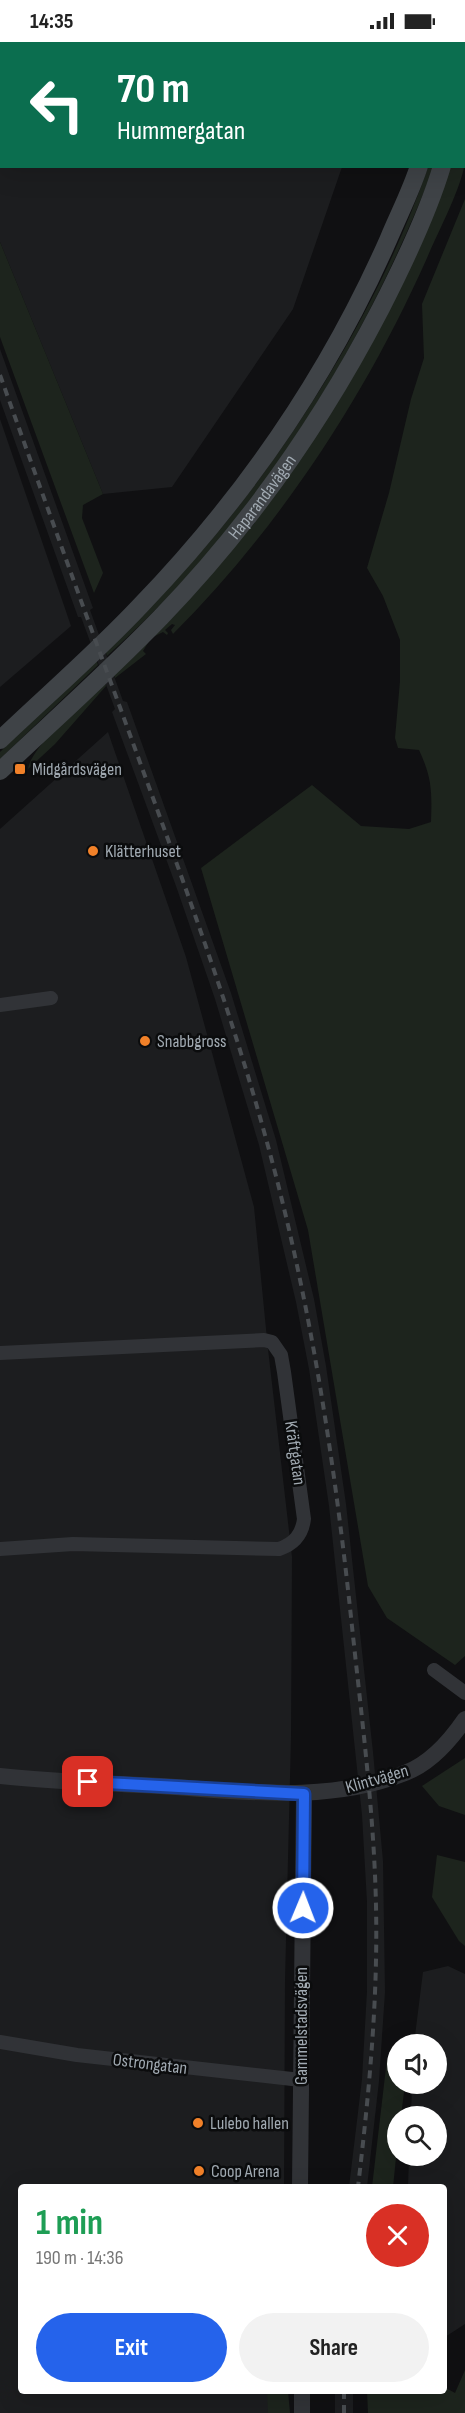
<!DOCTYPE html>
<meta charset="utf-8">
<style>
body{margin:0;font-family:"Sofia Sans Condensed",sans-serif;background:#f2f2f2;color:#222;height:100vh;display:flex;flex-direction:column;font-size:22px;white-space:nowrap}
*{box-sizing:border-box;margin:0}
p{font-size:20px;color:#767676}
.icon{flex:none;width:33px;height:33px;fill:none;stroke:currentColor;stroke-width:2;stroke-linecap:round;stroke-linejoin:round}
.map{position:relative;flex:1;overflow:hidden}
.panel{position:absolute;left:18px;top:2142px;width:429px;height:210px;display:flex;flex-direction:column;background:#fff;border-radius:6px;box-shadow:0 6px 24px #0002}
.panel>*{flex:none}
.top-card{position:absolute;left:0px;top:0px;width:465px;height:126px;box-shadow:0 6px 24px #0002;background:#0b6e4f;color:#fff;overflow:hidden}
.buttons{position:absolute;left:387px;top:1992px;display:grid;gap:12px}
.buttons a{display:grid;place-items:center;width:60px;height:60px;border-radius:50%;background:#fff;box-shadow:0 6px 24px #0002;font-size:30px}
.pin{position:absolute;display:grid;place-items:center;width:51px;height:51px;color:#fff;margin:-26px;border-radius:12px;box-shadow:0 3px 9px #0006}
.me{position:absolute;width:66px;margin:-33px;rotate:1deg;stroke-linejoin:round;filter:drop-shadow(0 0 4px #0008)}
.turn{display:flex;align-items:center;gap:21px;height:126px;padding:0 18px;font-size:27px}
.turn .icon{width:78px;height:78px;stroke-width:2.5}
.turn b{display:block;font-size:42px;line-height:51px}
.round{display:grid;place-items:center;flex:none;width:63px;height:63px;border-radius:32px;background:#f2f2f2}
.head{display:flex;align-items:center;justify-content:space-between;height:102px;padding:0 18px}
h1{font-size:36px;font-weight:700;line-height:45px;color:#1e9e55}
.action{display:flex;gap:12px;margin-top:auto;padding:12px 18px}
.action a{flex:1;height:69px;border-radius:36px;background:#2563eb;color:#fff;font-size:24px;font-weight:700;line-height:69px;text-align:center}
.action a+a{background:#f2f2f2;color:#222}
.status{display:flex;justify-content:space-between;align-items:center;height:42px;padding:0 30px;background:#fff;direction:ltr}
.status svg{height:16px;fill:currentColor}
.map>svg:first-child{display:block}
</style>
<div class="status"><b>14:35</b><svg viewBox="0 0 49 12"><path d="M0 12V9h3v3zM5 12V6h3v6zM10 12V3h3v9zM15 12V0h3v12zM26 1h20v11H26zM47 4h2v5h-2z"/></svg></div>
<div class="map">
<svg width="465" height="2371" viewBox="0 0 465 2371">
<rect width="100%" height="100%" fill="#101012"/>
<g fill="#1c1d1f">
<polygon points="0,0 379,0 2,2 2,124 342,125 293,267 172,445 103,452 0,200"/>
<polygon points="0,307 93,566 90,568 123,659 127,660 231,951 276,1098 314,1257 326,1324 346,1462 373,1710 383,1819 385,1950 379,2039 367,2145 349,2145 362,2037 367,1949 367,1860 362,1773 329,1464 309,1327 296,1260 259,1103 215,957 176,844 112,670 115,667 81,575 78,575 0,358"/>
<polygon points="0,377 71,584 0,645"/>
<polygon points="108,690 186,915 254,1165 268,1307 292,1515 291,1695 285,1939 284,2145 21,2145 21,2349 284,2349 286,2371 0,2371 0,787"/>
<polygon points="448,1924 465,1932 465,2282 445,2295 444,2145 408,2145 409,2114 436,2114 436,2074 411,2074 412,2042 436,2042 436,2002 414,2002 423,1930"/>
<rect x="335" y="2349" width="18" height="22"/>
</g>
<g fill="#1d241d">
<path d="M465 82C465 94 465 107 465 119 463 143 437 192 427 216 366 353 280 485 173 592L171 588 175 583 172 582 165 588 168 591 167 593 163 590 153 595 253 483 339 358 373 299 451 125 464 124Z"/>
<path d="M428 125H434C362 309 256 481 107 614L105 608C142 569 184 531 218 490 305 384 384 254 428 125Z"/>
<path d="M465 157V1614L455 1623 387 1576 368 1544 308 1188 201 826 312 743 361 784 409 787 431 780C432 749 432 736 419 708L398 706 395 696 400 639V598L383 554 367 526 389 451 411 357 424 316 422 262Z"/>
<polygon points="0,200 103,452 83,463 82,476 103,531 94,551 0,295"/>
<polygon points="149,599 143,609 146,612 115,636 113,631"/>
<polygon points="96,617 98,623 0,717 0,710"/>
<path d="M105 640 106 644 55 702 28 727C31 704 87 657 105 640Z"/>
<polygon points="465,1716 465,1773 439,1764 422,1744"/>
<polygon points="437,1813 465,1820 465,1904 459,1899 432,1855"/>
<polygon points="387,2017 397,2028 398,2042 405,2042 401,2074 398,2074 397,2106 393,2145 372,2145"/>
<polygon points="465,2328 465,2371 368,2371 367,2349 444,2349 444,2345 455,2351"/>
<polygon points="267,2349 288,2349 290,2371 268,2371"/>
</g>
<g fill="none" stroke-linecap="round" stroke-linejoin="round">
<g stroke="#313337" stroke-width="14">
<polyline points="391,2 391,0"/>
<polyline points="0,963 51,956"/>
<path d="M0 1311 264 1298 272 1300 281 1313 284 1330 304 1477C302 1493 294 1502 279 1507L73 1502 0 1507"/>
<polyline points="434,1628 465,1651"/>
<polyline points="0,2000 77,2013 301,2038"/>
</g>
<g stroke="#313337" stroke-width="16">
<path d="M0 1734C53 1740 107 1741 160 1744 242 1749 326 1762 405 1731 429 1722 450 1699 465 1677"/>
<polyline points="300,2145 304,1752"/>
<polyline points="302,2349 302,2371"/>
</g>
<g stroke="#3f4347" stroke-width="18">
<polyline points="457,2 457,0"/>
<polyline points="464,54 465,49"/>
<path d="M0 698C47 653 96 611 141 563 244 456 329 333 389 196 399 172 411 149 419 124"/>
<path id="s1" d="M0 729C54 678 109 629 161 575 248 485 323 378 381 266 403 223 428 171 442 124"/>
</g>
<g stroke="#484c50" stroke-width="4" stroke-dasharray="8 6" stroke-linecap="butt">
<path d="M0 333C40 445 80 557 121 668 173 812 228 956 268 1104 310 1258 334 1416 351 1575 361 1671 374 1768 376 1864 378 1959 369 2051 358 2145"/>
<polyline points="344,2349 344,2371"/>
</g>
</g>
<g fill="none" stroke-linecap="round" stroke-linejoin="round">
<defs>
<polyline id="route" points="88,1740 304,1752 303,1866"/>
</defs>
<use href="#route" stroke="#184099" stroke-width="15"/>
<use href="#route" stroke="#2563eb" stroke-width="10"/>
</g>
<g fill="#f18129" stroke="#0b0c0d" stroke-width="2">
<rect x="14" y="721" width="12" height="12" rx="3"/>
<circle cx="93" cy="809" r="6"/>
<circle cx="145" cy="999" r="6"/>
<circle cx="198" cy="2081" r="6"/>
<circle cx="199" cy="2129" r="6"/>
</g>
<g text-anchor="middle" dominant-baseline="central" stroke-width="5" stroke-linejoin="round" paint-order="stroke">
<g font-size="18" fill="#a1aab2" stroke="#0b0c0d">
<text stroke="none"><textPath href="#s1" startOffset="380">Haparandavägen</textPath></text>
<text transform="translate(295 1411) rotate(82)">Kräftgatan</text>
<text transform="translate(377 1737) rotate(-16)">Klintvägen</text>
<text transform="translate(301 1984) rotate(-90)">Gammelstadsvägen</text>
<text transform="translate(150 2022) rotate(7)">Ostrongatan</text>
</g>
<g font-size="18" fill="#a1aab2" stroke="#0b0c0d" text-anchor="start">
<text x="32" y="727">Midgårdsvägen</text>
<text x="105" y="809">Klätterhuset</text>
<text x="157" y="999">Snabbgross</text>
<text x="210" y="2081">Lulebo hallen</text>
<text x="211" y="2129">Coop Arena</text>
</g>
</g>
</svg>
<div class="buttons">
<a><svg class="icon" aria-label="sound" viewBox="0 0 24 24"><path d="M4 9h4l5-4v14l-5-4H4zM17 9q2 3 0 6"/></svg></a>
<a><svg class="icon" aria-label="search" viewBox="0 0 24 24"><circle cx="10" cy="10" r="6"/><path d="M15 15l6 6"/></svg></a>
</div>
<div class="pin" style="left:88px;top:1740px;background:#d93025"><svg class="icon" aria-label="arrive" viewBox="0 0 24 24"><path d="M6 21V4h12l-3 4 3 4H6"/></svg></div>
<svg class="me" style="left:303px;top:1866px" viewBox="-20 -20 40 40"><circle r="17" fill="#2563eb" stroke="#fff" stroke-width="3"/><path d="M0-11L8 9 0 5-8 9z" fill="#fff"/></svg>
<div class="top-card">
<div class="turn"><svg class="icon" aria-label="left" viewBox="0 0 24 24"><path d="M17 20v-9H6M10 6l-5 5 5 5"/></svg><div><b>70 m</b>Hummergatan</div></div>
</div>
<section class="panel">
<div class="head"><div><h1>1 min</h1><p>190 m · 14:36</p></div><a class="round" style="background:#d93025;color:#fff"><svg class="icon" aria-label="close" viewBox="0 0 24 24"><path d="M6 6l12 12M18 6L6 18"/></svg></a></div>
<div class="action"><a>Exit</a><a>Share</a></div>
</section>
</div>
